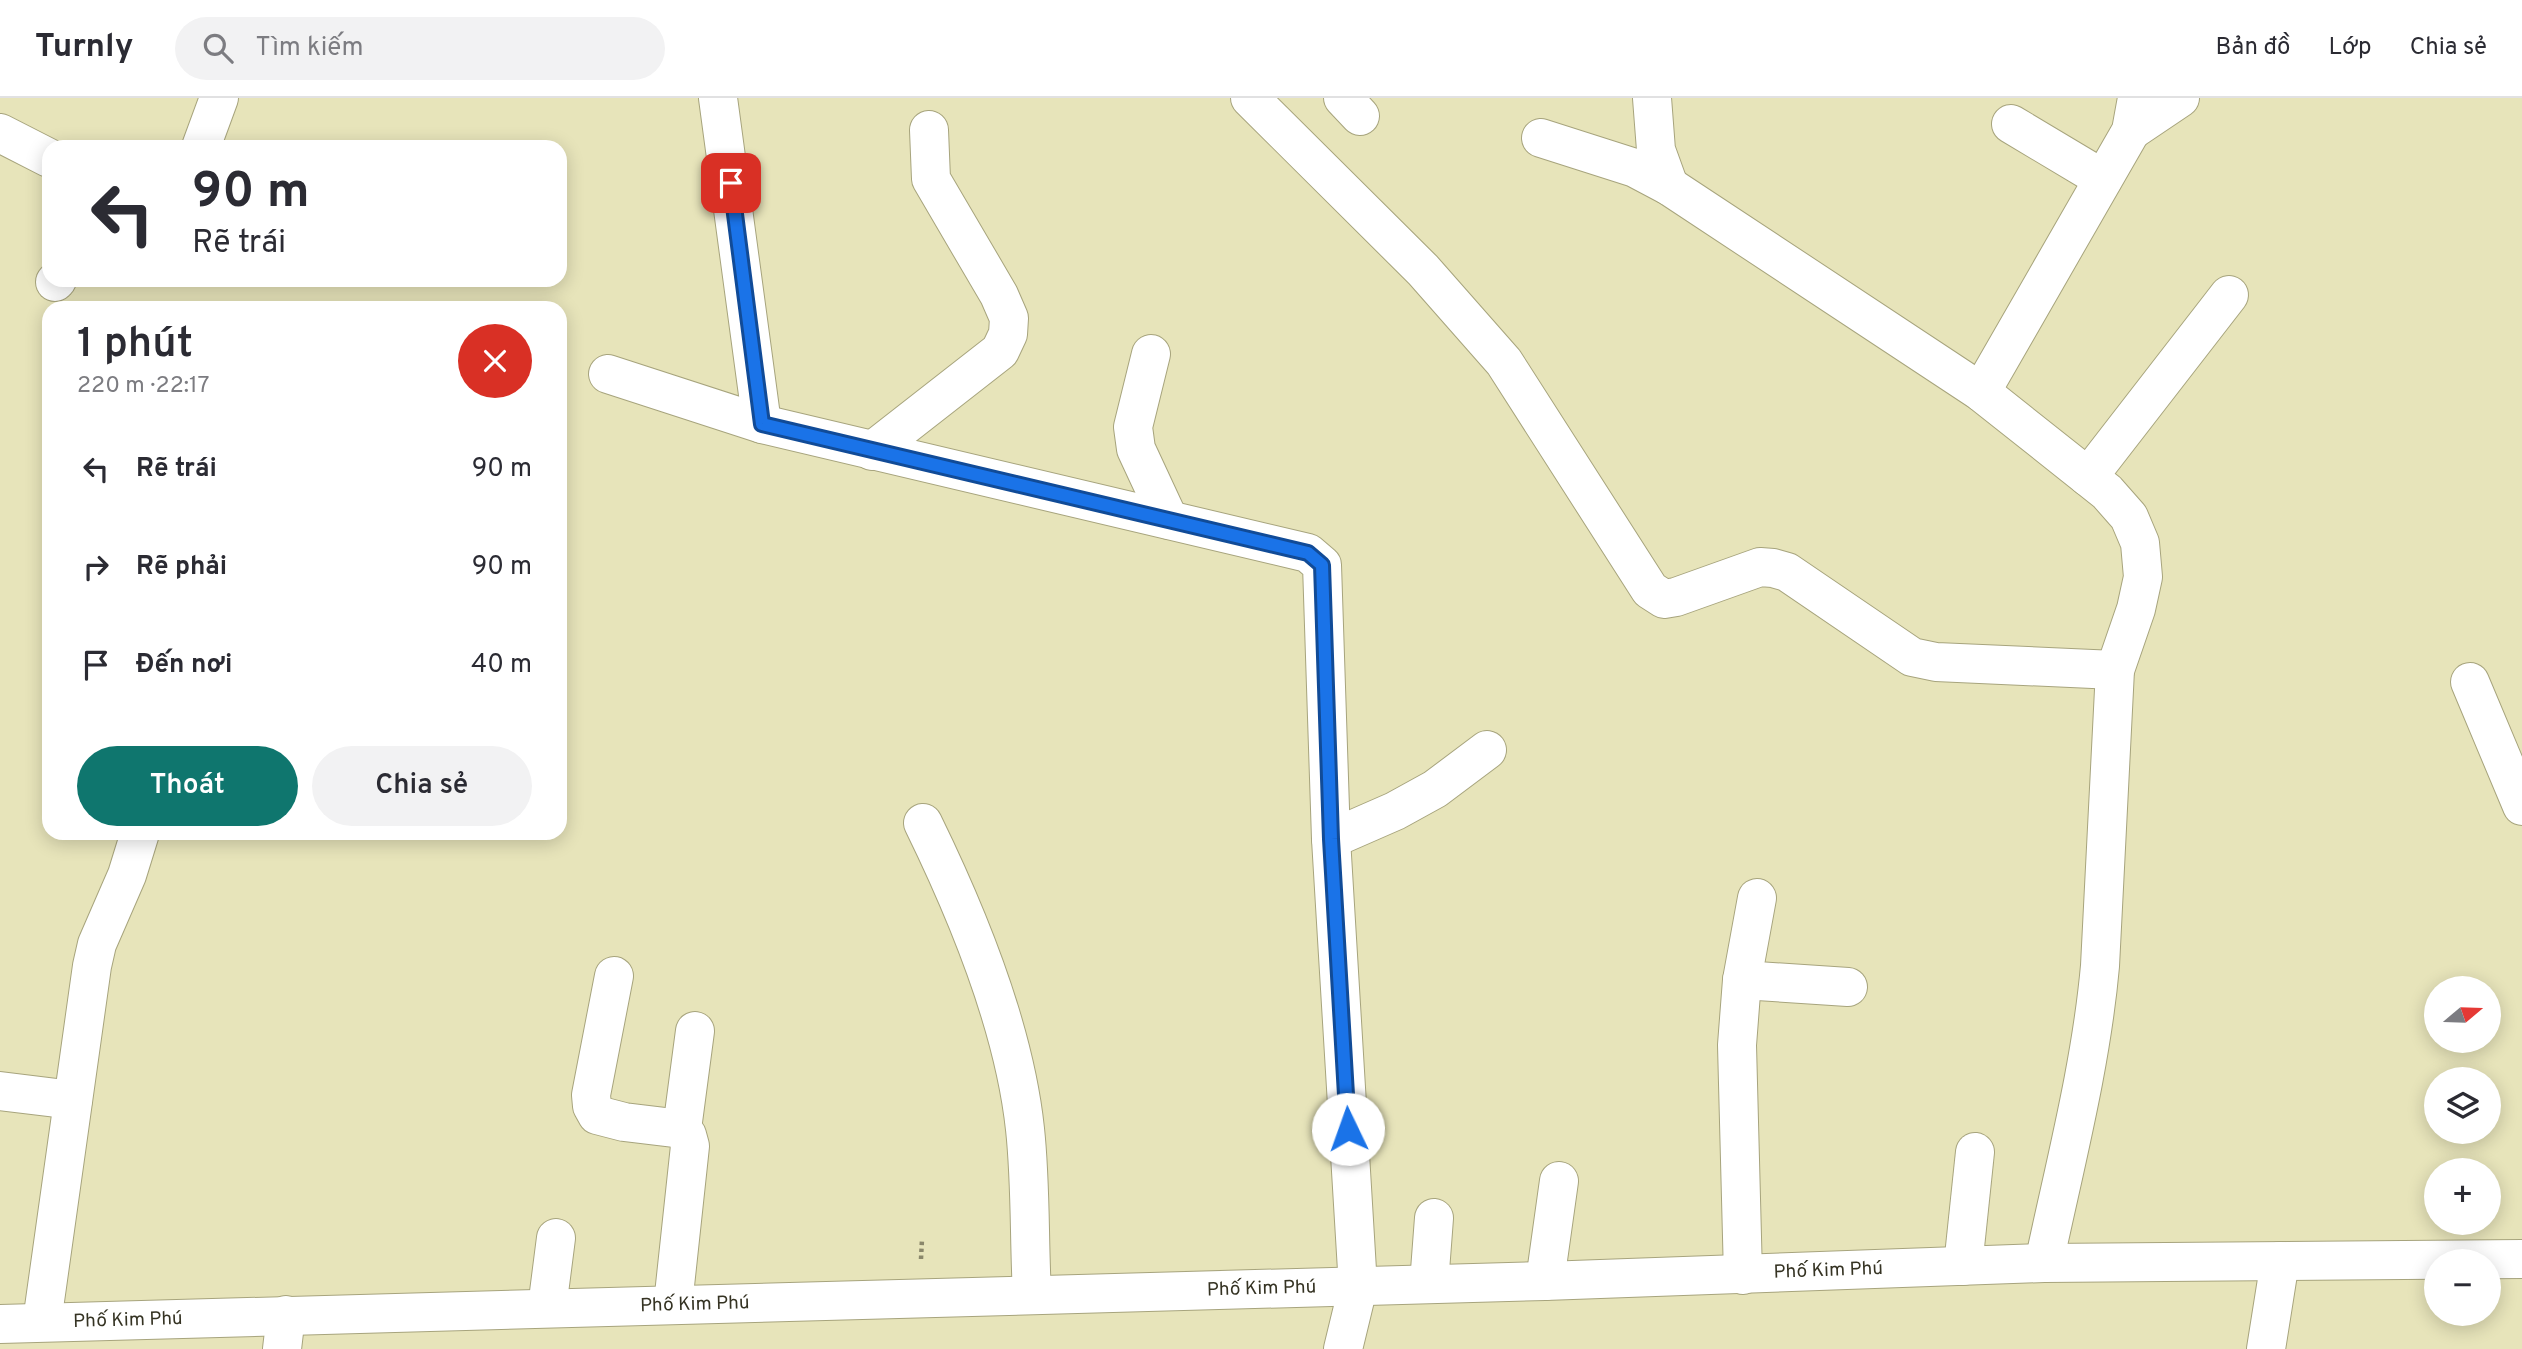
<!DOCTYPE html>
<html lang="vi">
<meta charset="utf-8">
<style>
body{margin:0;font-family:Overpass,sans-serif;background:#f2f2f3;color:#2b2b33;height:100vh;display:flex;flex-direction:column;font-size:26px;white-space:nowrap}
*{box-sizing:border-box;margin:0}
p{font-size:23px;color:#7c7c81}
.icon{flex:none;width:38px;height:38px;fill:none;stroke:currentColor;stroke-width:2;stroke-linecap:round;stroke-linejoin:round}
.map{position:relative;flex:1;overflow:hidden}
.drawer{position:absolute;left:42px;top:203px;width:525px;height:539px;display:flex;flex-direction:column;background:#fff;border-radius:21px;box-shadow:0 4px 18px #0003}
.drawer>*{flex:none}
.top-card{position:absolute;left:42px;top:42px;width:525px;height:147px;border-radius:21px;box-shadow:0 4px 18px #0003;background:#fff;color:#2b2b33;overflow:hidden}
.needle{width:46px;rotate:71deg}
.fabs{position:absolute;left:2424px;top:878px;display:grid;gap:14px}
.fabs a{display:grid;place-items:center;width:77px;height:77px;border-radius:50%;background:#fff;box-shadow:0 4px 18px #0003;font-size:35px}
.pin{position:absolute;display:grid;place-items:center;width:60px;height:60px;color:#fff;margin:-30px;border-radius:14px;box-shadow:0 4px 10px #0006}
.me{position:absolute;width:77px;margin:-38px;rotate:357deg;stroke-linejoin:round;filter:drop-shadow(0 0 5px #0008)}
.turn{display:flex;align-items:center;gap:24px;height:147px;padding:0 35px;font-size:32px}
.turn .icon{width:91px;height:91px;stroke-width:2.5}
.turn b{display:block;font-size:49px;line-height:60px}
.round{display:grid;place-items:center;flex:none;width:74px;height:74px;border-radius:37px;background:#f2f2f3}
.summary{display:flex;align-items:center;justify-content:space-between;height:119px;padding:0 35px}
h1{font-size:42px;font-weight:600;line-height:52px}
.button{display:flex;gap:14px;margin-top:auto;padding:14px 35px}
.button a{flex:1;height:80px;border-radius:42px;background:#0f766e;color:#fff;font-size:28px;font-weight:600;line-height:80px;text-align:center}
.button a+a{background:#f2f2f3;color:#2b2b33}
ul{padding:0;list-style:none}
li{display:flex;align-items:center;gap:21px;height:98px;padding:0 35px}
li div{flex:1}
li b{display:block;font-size:26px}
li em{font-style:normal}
header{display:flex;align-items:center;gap:42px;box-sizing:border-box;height:98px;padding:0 35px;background:#fff;border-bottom:2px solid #e1e1e2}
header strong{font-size:33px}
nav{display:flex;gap:38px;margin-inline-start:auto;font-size:24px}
.search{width:490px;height:63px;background:#f2f2f3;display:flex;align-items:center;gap:18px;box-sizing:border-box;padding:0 24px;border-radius:38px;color:#7c7c81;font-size:26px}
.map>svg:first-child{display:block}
</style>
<header>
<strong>Turnly</strong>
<div class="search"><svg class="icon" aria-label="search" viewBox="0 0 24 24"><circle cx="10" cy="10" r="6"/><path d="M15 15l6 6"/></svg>Tìm kiếm</div>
<nav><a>Bản đồ</a><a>Lớp</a><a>Chia sẻ</a></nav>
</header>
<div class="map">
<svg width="2522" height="1251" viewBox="0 0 2522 1251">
<rect width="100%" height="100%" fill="#e7e4ba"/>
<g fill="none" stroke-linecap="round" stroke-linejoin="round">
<defs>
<g id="minor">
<polyline points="718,0 762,326"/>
<polyline points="1250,0 1423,172 1504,264 1650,492 1664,501 1676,499 1760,469 1773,470 1787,474 1912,559 1936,564 2115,572"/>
<polyline points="1343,0 1360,18"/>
<polyline points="1652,0 1656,52 1669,88"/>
<polyline points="2011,26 2103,81"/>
<polyline points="2131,33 2180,0"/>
<polyline points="0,35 49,60"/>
<path d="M1541 40 1635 70 1669 88 1981 294 2107 394 2129 419 2140 445 2143 479 2136 511 2115 572 2100 868C2091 968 2065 1066 2044 1165"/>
<polyline points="201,49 219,0"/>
<polyline points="55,184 57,182"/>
<polyline points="1151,256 1133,329 1136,351 1169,422"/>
<polyline points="608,276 762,326 1308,455 1322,467 1331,741 1358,1189 1343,1251"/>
<polyline points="1981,294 2131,33 2137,0"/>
<polyline points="872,353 1000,253 1008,236 1009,220 999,197 931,81 929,32"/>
<polyline points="2088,379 2229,197"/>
<polyline points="2470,584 2522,708"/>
<path d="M923 725C968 817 1014 928 1025 1031 1031 1086 1029 1142 1032 1196"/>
<polyline points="1331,741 1395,713 1435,691 1487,652"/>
<polyline points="614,878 591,997 592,1008 597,1017 624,1024 682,1031 687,1037 690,1048 673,1206"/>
<polyline points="1742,882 1848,889"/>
<polyline points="0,993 73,1002"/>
<polyline points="682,1031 695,933"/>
<polyline points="1963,1168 1975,1054"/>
<polyline points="1743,1177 1737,947 1742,882 1757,800"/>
<polyline points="1545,1183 1559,1083"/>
<polyline points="1429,1186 1434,1120"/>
<polyline points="547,1210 556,1140"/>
<polyline points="42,1224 92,868 97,846 127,777 140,735"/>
<path id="s1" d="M0 1226 1545 1183 2044 1165 2522 1161"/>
<polyline points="282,1251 286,1217"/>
<polyline points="2266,1251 2280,1163"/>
</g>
</defs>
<use href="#minor" stroke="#a7a47d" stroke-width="40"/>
<polyline stroke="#8a876b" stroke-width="4.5" stroke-dasharray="3.5 3.5" stroke-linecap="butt" points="921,1161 922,1141"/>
<use href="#minor" stroke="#fff" stroke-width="38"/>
</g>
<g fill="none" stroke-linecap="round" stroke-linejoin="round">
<defs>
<polyline id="route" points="731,85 762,326 1308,455 1322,467 1331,741 1348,1031"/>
</defs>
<use href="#route" stroke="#114b97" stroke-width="18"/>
<use href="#route" stroke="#1a73e8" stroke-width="12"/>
</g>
<g text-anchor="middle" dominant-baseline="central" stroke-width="6" stroke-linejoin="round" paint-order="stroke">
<g font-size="19" fill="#353323" stroke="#f4f1c7">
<text stroke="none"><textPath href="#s1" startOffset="1829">Phố Kim Phú</textPath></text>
<text stroke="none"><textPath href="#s1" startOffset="1262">Phố Kim Phú</textPath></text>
<text stroke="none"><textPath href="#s1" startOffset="695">Phố Kim Phú</textPath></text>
<text stroke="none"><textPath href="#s1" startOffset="128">Phố Kim Phú</textPath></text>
</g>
</g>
</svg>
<div class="fabs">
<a><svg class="needle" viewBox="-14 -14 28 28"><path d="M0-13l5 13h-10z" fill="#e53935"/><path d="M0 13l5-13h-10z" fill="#7c7c81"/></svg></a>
<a><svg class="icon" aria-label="layers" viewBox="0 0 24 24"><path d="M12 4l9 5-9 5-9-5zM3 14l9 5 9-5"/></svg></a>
<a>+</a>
<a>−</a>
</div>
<div class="pin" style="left:731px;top:85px;background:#d93025"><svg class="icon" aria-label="arrive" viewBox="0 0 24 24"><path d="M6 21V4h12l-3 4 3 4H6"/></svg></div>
<svg class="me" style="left:1348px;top:1031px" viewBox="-20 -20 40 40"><circle r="19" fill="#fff"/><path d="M0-13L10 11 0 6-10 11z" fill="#1a73e8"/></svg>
<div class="top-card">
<div class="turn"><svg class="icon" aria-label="left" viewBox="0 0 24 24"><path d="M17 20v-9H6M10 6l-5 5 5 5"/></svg><div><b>90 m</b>Rẽ trái</div></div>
</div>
<section class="drawer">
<div class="summary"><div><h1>1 phút</h1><p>220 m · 22:17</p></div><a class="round" style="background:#d93025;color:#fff"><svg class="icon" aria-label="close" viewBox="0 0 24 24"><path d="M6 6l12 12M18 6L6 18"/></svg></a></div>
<ul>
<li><svg class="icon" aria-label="left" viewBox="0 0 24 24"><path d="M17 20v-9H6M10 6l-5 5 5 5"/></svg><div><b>Rẽ trái</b></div><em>90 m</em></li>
<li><svg class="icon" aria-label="right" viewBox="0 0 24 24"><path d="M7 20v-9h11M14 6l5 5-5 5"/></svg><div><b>Rẽ phải</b></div><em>90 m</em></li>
<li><svg class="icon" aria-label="arrive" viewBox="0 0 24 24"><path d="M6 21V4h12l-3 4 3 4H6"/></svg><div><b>Đến nơi</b></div><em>40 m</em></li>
</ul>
<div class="button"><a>Thoát</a><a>Chia sẻ</a></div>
</section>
</div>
